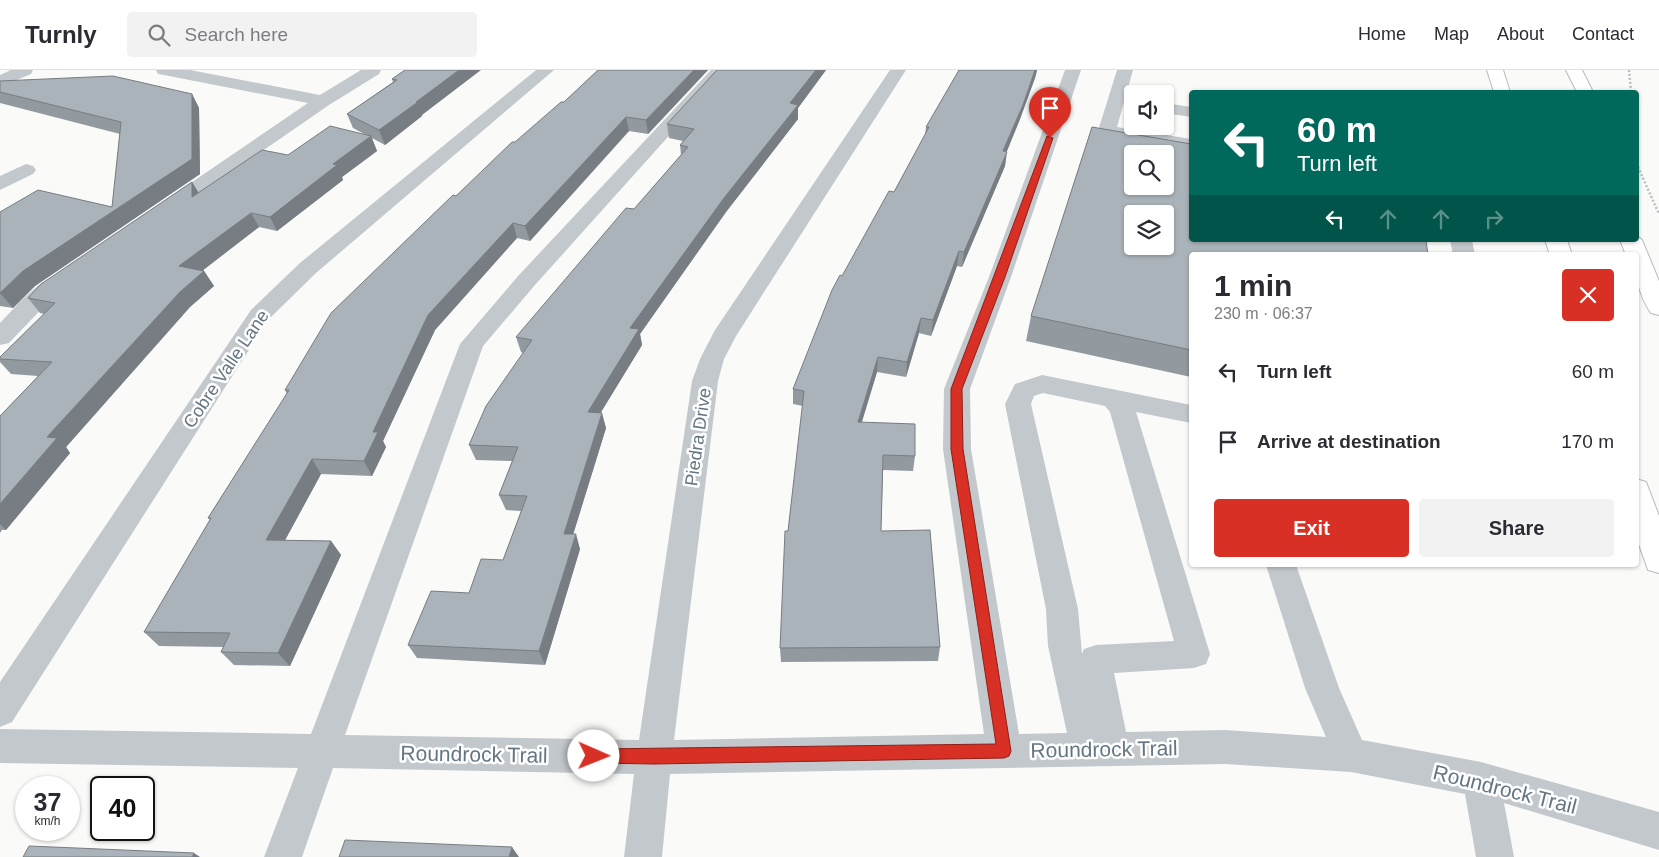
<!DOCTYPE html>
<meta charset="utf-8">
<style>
body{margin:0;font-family:Helvetica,sans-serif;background:#f2f2f3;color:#2b2b33;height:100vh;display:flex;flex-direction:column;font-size:19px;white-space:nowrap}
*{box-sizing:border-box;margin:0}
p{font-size:16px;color:#7c7c81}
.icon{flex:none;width:28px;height:28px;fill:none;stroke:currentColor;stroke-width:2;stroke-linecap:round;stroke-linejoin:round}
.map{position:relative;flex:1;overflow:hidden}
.sheet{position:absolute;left:1189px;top:182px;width:450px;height:315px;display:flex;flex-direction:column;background:#fff;border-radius:5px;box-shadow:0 1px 4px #0004}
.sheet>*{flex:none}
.banner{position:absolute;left:1189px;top:20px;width:450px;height:152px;border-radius:5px;box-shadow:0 1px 4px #0004;background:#00695c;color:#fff;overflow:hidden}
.controls{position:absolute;left:1124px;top:15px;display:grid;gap:10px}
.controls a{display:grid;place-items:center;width:50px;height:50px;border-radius:5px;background:#fff;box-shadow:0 1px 4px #0004;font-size:25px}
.speed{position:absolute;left:15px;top:706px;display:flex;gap:10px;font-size:25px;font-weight:700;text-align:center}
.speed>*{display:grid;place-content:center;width:65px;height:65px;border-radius:50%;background:#fff;box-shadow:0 1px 4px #0004;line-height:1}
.speed small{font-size:12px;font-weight:400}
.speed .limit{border:2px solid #111;border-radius:8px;background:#fff;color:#111}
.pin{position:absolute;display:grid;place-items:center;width:42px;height:42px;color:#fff;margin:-51px -21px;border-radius:50% 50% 50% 0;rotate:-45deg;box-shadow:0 0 5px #0007}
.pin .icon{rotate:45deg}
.me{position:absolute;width:55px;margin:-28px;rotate:91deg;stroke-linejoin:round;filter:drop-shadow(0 0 4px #0008)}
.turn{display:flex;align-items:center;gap:18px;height:105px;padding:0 25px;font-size:22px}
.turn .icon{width:65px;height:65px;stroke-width:2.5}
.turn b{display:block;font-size:35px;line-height:42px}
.lanes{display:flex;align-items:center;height:48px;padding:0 25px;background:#0003;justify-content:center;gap:25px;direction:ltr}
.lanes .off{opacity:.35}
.round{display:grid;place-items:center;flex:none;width:52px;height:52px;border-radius:5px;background:#f2f2f3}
.overview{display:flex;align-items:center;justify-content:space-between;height:85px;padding:0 25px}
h1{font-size:30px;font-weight:800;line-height:38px}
.primary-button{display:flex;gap:10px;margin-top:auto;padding:10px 25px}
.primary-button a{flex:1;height:58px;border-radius:5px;background:#d93025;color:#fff;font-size:20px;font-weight:800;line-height:58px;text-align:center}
.primary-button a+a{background:#f2f2f3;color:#2b2b33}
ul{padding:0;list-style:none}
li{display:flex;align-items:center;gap:15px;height:70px;padding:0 25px}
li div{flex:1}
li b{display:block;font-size:19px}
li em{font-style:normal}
header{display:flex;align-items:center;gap:30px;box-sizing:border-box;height:70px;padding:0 25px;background:#fff;border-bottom:1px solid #e1e1e2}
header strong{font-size:24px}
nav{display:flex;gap:28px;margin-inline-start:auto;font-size:18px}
.search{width:350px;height:45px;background:#f2f2f3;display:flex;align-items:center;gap:12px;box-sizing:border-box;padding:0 18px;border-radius:5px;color:#7c7c81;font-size:19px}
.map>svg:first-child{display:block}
</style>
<header>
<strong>Turnly</strong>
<div class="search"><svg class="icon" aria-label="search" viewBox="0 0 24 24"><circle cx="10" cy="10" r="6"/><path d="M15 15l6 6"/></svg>Search here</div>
<nav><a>Home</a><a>Map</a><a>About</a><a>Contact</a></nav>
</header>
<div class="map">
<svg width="1659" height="787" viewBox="0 0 1659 787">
<rect width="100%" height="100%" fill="#fafaf8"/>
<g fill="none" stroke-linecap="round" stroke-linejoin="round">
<defs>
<g id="major">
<polygon points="1487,0 1503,0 1510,22 1494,22"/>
<polygon points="1566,0 1582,0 1593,22 1577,22"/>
<path d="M1636 165 1642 170 1659 211V245L1651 243C1638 224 1636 207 1636 185H1626L1620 170H1636Z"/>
<polygon points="1545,170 1567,170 1572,185 1550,185"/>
<polygon points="1636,409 1646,412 1659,446 1659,503 1648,500 1636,466"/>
</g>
</defs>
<use href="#major" stroke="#b5babe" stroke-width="2"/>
<g stroke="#bbbfc2" stroke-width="2.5" stroke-dasharray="2 2" stroke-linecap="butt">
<polyline points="1629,0 1631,22"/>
<polyline points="1636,81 1638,97 1659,144"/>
</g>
<g fill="#c3c8cc" fill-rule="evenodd">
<polygon points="11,0 33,0 31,4 0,17 0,5"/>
<polygon points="156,0 190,0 320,25 361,0 381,0 379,4 329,35 171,144 164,146 157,144 154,140 157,136 308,33 164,5 158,4"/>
<polygon points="536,0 554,0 316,203 268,250 12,652 0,657 0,612 251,240 300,193"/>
<path d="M711 0H728L535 215 483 276 345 665 639 670 692 311 700 289 715 260 890 0H906L736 266 724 289 718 311 674 670 984 664 943 379 944 319 989 207 1065 0H1081L1011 207 970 319 971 379 1019 664 1067 663 1048 576 1046 539 1005 334 1015 314 1042 305 1191 335V353L1136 342 1210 584 1206 594 1194 598 1114 603 1126 662 1225 660 1326 667 1305 618 1266 495H1296L1339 618 1362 670 1481 692 1659 742V780L1504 733 1514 787H1476L1465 724 1351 702 1225 694 670 704 662 787H624L634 704 333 698 302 787H264L298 698 0 693V659L311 664 460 274 519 205ZM1043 323 1105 336 1110 342 1174 571 1096 575 1084 579 1082 584 1078 539 1031 334 1034 326Z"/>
<polygon points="1117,0 1133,0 1117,57 1191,69 1191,81 1100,65 1098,61"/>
<polygon points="1165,33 1191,37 1191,47 1165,43"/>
<polygon points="26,94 33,96 36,100 33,104 0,120 0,106"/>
<polygon points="1450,170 1472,170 1475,185 1453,185"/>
<path d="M61 204 69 206 72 211 69 216 52 228 9 273 0 275V253C17 236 37 210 61 204Z"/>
</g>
<use href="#major" fill="#fff" fill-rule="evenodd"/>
</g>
<g fill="#929a9f">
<polygon points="405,0 422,46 385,75 372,68 377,81 342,107 343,110 277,161 259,157 203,200 204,201 214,216 190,237 66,377 70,383 6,460 2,460 0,463 0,346 38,306 11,304 0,292 0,287 44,244 40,243 28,228 192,112 199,123 288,85 366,65 353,58 347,44 393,12 392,9"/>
<polygon points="598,0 708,0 648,64 629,61 530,171 517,168 435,260 383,371 386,377 372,406 321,404 285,470 331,471 341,485 290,596 234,595 221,582 224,577 159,576 144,562 210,450 208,448 287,324 285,320 456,126 515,72 564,32"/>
<polygon points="717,0 826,0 798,38 798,49 726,142 640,264 642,275 601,342 606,358 573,464 580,479 545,595 417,588 408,575 469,523 503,490 521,441 506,440 499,425 512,391 476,390 469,375 523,283 521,282 516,267 634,139 681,85 680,75 683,71 669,68 667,54"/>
<polygon points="959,0 1037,0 1035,8 1020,49 1006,82 1005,96 962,197 957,196 931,266 919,263 906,307 877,302 862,352 915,386 913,401 883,400 881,461 940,577 938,591 781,592 780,578 788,461 803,336 793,334 793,319 842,206 894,122 925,65 926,57"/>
<polygon points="0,11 192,24 199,38 200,104 35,216 13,238 0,236 0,142 112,137 120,64 0,33"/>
<polygon points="1092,57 1191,185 1191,307 1026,271 1031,246"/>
</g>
<g fill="#777d82">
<polygon points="459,0 481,0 422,45 422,46 385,75 379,60 416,32"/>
<polygon points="694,0 708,0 648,64 646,50"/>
<polygon points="816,0 826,0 798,38 798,49 726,142 640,264 642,275 592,357 588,342 630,258 724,128 790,33"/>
<polygon points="1034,0 1037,0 1035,8 1020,49 1001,96 1003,81"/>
<polygon points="192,24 199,38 200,104 35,216 13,238 0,223 23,201 192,89"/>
<polygon points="626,47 629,61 530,171 525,156"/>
<polygon points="371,66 377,81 342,107 343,110 277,161 270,147 333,94"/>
<polygon points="1007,82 1005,96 962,197 964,182"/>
<polygon points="192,112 201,127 192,127"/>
<polygon points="251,143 259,157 189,211 179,196"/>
<polygon points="513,153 517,168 435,260 383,371 386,377 372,406 364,391 373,362 428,245"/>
<polygon points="959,181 957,196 931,266 933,250"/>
<polygon points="204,201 214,216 190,237 66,377 70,383 6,460 0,454 0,434 47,367 180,222"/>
<polygon points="921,248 919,263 906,307 907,292"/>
<polygon points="878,287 877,302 857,367 858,352"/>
<polygon points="602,343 606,358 569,478 564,464"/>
<polygon points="312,389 321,404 277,485 266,470"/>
<polygon points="576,464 580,479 545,595 539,581"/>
<polygon points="331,471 341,485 290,596 278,583"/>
<polygon points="512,777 519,787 509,787"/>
<polygon points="194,783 200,787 192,787"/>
</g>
<g fill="#aab3b9" stroke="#777d82" fill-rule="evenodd">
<polygon points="405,0 459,0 416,32 418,32 379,60 347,44 397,10 392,9"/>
<polygon points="598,0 694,0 646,50 626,47 525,156 513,153 428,245 373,362 378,362 364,391 312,389 266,470 331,471 278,583 221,582 230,563 144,562 211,448 208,448 289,320 285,320 331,243 453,125 456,126 512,72 515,72 561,32 564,32"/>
<polygon points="717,0 816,0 790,33 798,35 724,128 630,258 639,259 588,342 602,343 564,464 576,464 539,581 408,575 431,521 469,523 481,489 503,490 527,426 499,425 518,377 469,375 486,336 532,270 516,267 626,138 634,139 688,77 680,75 694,59 667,54"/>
<polygon points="959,0 1035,0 1023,35 1003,81 1007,82 964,182 959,181 933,250 921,248 907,292 878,287 858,352 915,354 915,386 883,385 881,461 930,460 940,577 780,578 785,461 788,461 804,321 793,319 832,220 840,205 842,206 889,121 894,122 929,57 926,57"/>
<polygon points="113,6 192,24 192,89 23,201 0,223 0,142 38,120 112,137 121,52 0,22 0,11"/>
<polygon points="330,56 371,66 333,94 337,95 270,147 251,143 179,196 204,201 180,222 47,367 57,368 0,434 0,346 52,292 0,289 0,287 55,233 28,228 41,214 192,112 192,127 262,80 288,85"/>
<path d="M1092 57 1191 74V170H1426L1428 185H1191V280L1031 246ZM1132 84H1165V116H1132ZM1132 144H1165V176H1132Z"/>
<polygon points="345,770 512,777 509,787 339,787"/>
<polygon points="29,776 194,783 192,787 23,787"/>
</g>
<polygon fill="#d93025" stroke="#8d1f18" points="1047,66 1053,68 1005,207 962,319 963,379 1011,681 1009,686 1004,688 654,694 594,693 588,691 586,686 588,681 594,679 996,674 951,379 951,319"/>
<g text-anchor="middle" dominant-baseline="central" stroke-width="5" stroke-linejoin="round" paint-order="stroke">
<g font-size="18" fill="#657683" stroke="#fff">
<text transform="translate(226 299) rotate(-56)">Cobre Valle Lane</text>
<text transform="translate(698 367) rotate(-82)">Piedra Drive</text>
</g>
<g font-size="21" fill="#657683" stroke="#fff">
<text transform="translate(1104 679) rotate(-1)">Roundrock Trail</text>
<text transform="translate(474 684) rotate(1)">Roundrock Trail</text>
<text transform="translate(1505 719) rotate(14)">Roundrock Trail</text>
</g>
</g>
</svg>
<div class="controls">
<a><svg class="icon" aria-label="sound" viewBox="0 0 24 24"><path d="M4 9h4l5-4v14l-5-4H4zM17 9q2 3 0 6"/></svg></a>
<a><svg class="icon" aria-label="search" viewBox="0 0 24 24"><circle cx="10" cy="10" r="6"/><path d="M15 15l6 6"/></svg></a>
<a><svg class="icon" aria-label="layers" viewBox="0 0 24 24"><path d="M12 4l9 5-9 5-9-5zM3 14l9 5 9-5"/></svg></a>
</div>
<div class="speed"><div>37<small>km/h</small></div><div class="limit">40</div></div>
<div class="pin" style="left:1050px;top:68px;background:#d93025"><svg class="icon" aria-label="arrive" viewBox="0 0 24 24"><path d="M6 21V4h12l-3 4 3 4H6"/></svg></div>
<svg class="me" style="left:594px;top:686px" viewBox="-20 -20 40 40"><circle r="19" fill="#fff"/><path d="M0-13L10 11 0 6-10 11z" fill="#d93025"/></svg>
<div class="banner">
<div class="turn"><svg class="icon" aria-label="left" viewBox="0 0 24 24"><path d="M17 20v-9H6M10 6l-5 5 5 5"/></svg><div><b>60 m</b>Turn left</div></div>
<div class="lanes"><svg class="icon" aria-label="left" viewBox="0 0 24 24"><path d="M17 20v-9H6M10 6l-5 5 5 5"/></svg><svg class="icon off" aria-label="ahead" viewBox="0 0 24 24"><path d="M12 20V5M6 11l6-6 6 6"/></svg><svg class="icon off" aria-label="ahead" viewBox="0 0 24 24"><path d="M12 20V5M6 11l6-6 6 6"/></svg><svg class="icon off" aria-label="right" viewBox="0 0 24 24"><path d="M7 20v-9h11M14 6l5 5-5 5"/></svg></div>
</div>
<section class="sheet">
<div class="overview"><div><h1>1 min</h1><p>230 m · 06:37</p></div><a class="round" style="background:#d93025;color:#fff"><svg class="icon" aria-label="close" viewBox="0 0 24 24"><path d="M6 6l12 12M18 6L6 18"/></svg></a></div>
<ul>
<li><svg class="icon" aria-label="left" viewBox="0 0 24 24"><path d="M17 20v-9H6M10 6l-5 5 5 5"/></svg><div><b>Turn left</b></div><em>60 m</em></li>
<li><svg class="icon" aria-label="arrive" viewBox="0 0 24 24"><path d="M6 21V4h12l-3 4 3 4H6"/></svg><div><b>Arrive at destination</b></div><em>170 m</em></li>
</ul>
<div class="primary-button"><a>Exit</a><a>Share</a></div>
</section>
</div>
